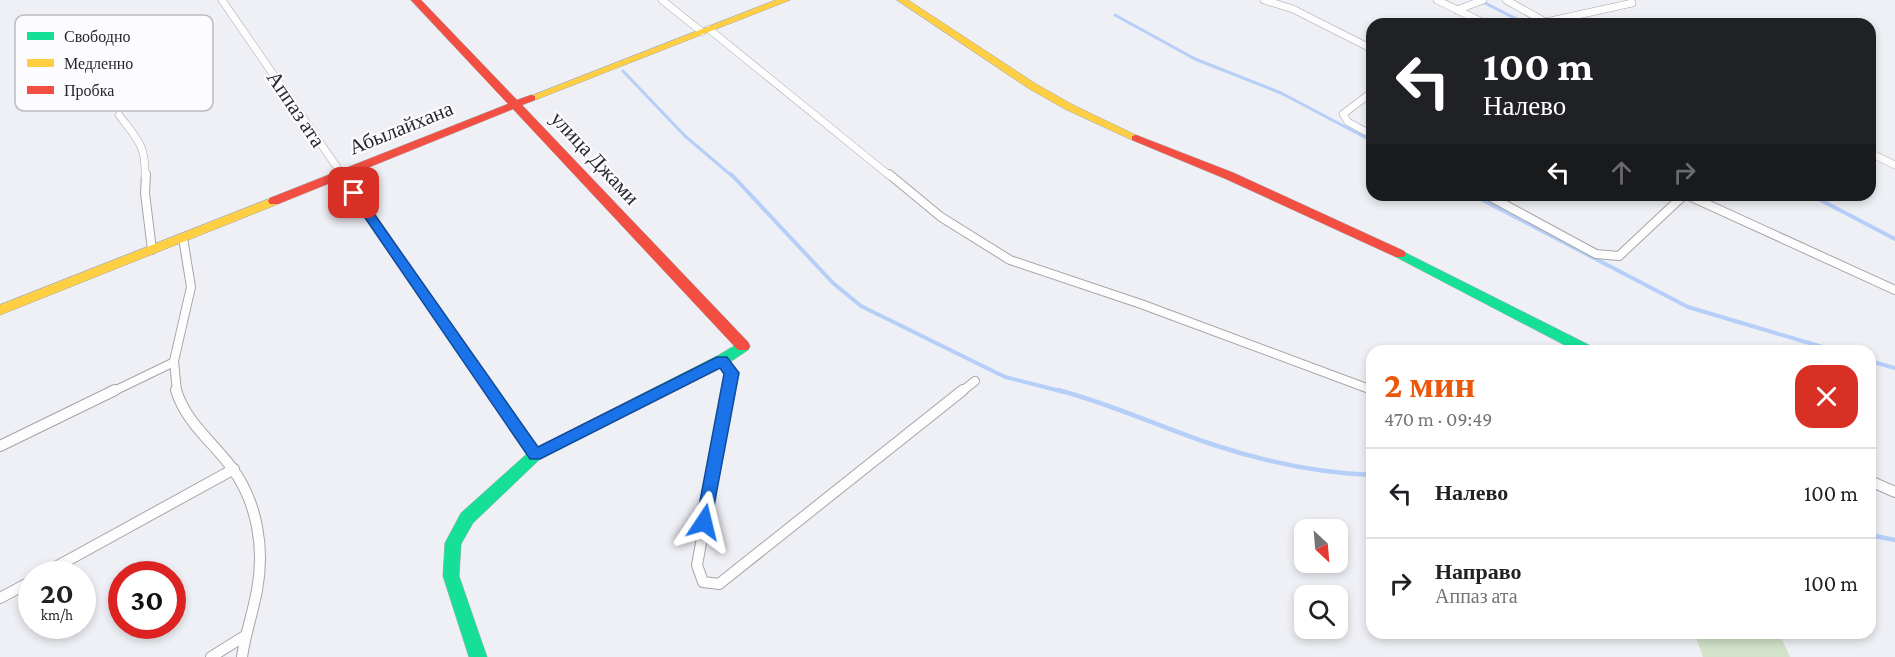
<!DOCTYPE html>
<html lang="ru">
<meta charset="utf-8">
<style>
body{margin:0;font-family:"Crimson Pro",serif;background:#f2f2f2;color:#202124;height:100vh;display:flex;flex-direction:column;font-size:22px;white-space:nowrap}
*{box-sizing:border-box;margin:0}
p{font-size:20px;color:#757577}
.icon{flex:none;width:33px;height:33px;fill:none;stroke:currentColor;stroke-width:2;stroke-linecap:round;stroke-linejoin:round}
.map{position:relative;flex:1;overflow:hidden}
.drawer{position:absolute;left:1366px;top:345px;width:510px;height:294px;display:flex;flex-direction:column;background:#fff;border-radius:18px;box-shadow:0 3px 9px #0003}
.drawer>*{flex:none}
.banner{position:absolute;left:1366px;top:18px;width:510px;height:183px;border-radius:18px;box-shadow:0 3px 9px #0003;background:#202124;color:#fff;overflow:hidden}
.needle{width:39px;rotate:154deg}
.fabs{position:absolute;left:1294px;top:519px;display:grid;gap:12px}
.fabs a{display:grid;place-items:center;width:54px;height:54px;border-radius:12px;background:#fff;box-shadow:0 3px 9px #0003;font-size:30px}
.speed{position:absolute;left:18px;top:561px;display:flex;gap:12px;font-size:30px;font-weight:700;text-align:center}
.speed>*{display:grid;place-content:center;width:78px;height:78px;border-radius:50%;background:#fff;box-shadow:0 3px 9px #0003;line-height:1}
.speed small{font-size:15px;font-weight:400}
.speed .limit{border:9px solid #d22;background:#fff;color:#111}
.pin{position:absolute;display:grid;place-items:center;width:51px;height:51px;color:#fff;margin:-26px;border-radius:12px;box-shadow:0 3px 9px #0006}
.me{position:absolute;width:66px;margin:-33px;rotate:10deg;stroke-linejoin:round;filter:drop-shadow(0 0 4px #0008)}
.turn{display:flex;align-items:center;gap:21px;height:126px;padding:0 18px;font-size:27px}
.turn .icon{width:78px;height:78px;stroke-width:2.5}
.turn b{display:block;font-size:42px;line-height:51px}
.lanes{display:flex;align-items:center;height:57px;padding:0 18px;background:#0003;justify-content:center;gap:30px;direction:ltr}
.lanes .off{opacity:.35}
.round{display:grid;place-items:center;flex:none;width:63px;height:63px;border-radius:18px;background:#f2f2f2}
.summary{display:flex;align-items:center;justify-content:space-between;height:102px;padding:0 18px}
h1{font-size:36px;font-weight:700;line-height:45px;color:#ea580c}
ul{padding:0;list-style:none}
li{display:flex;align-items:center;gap:18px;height:90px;padding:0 18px;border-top:2px solid #e0e0e0}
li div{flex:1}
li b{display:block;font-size:22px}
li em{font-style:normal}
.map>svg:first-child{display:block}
</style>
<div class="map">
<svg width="1895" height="657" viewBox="0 0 1895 657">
<rect width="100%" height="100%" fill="#eff0f5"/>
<polygon fill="#d2e3ca" points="1694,633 1779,633 1790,657 1703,657"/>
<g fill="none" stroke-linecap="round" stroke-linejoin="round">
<g stroke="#b6cff9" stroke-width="3">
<polyline points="1481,1 1526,24"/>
<polyline points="1115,15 1195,59 1281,93 1372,141"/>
<polyline points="623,71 685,136 732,176"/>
</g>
<g stroke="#b6cff9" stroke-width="4">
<polyline points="731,174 833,283 861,306 1005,377 1064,392"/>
<polyline points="1473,195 1688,307 1836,351"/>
<polyline points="1811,195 1895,239"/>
<polyline points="1870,361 1895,368"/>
</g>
<g stroke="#b6cff9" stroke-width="4.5">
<path d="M1058 390C1112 404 1162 428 1214 445 1266 462 1318 473 1372 475"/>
<polyline points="1870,535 1895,540"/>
</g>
<defs>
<g id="street-far2">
<polyline points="222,0 343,176"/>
<polyline points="662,0 702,32"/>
<polyline points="1264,0 1293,9 1372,49"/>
<polyline points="1437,0 1486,24"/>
<polyline points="1506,0 1549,24"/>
<polyline points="1457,10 1483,0"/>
<polyline points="1546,22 1632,3"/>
<polyline points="709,29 890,176"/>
<polyline points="1372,92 1343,114 1348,122 1372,135"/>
<path d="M119 115C137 139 146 145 145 176"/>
<polyline points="1870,153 1895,165"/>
</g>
<g id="street-far1">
<polyline points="146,174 145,193 152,250"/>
<polyline points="342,174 492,392"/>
<polyline points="889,174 941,217 1010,260 1141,304 1372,390"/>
<polyline points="1487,195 1596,254 1619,256 1684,195"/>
<polyline points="1687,195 1895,290"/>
<polyline points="722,360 732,373 729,392"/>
<polyline points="112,392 172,363"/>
<polyline points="177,392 174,361 191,287 183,238"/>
<polyline points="961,392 975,381"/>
</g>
<g id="street">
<path d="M176 390C186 423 212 441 232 468 257 502 265 548 257 590 253 613 245 634 242 657"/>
<polyline points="491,390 535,455"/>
<polyline points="729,390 697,565 703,582 719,584 963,390"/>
<polyline points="0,446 115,390"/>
<polyline points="1870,481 1895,492"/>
<polyline points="43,574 234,469"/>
<polyline points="0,598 32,581"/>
<polyline points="211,657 243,637"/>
</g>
<g id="fast">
<polygon points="1400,250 1593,347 1595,351 1576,351 1396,257 1394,254 1396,251"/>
<polygon points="743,341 750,346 748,350 727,364 540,459 473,523 461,544 459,576 487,657 469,657 443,576 445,543 461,513 530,451 717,356"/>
</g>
<g id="slow">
<polygon points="776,0 790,0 535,100 531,101 526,98"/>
<polygon points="897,0 908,0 1036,84 1073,105 1142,138 1140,140 1132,140 1065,109 1028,88"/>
<polygon points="274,197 280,201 278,204 0,315 0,305"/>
</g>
<g id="jam">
<polygon points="411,0 421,0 517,100 531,95 535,96 535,100 522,105 748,342 750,346 748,350 738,350 513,109 278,204 270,204 268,201 270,198 508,104"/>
<polygon points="1136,135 1234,173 1404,251 1406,254 1404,257 1396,257 1226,179 1132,140 1132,136"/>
</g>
</defs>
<use href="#street-far2" stroke="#a5a5a9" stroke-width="8"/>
<use href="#street-far1" stroke="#a5a5a9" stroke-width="10"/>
<use href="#street" stroke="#a5a5a9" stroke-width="12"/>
<use href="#fast" stroke="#a5a5a9" stroke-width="1"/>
<use href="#slow" stroke="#a5a5a9" stroke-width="1"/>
<use href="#jam" stroke="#a5a5a9" stroke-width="1"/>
<use href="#street-far2" stroke="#fdfdfe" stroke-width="7"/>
<use href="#street-far1" stroke="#fdfdfe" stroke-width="8"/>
<use href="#street" stroke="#fdfdfe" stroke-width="10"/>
<use href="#fast" fill="#16e098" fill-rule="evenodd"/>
<use href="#slow" fill="#ffcf43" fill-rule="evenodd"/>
<use href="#jam" fill="#f24e42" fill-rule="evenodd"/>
</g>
<polygon fill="#1a73e8" stroke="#114b97" stroke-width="1.5" points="354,190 358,191 538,447 717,357 727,357 739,373 710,527 704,529 699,527 696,522 724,374 720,368 540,459 530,459 348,193"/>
<g text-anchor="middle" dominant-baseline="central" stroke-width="4.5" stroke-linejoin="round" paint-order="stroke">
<g font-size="21" fill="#28282b" stroke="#fcfcfe">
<text transform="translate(296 109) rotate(56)">Аппаз ата</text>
<text transform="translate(401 128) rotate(-22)">Абылайхана</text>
<text transform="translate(595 158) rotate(47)">улица Джами</text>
</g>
</g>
<rect x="15" y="15" width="198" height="96" rx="9" fill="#fcfcfe" stroke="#bcbcbf" stroke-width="1.5"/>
<rect x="27" y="32" width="27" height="8" fill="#16e098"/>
<rect x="27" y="59" width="27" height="8" fill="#ffcf43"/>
<rect x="27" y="86" width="27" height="8" fill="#f24e42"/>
<g font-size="16" fill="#28282b">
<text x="64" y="42">Свободно</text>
<text x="64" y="69">Медленно</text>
<text x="64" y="96">Пробка</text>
</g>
</svg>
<div class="fabs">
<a><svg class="needle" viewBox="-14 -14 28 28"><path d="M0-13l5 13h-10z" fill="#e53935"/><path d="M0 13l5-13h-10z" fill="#757577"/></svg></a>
<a><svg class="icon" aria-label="search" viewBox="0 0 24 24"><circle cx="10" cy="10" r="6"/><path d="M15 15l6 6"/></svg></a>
</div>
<div class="speed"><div>20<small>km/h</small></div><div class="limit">30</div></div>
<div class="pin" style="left:354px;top:193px;background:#d93025"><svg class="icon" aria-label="arrive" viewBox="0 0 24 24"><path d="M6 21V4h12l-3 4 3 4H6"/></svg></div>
<svg class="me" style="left:704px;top:522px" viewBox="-20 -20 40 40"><path d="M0-17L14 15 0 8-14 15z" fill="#1a73e8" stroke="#fff" stroke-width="4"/></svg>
<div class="banner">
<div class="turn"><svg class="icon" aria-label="left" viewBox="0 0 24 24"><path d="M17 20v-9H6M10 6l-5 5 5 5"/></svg><div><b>100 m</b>Налево</div></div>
<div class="lanes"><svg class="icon" aria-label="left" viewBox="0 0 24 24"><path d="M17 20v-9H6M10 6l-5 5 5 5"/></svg><svg class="icon off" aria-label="ahead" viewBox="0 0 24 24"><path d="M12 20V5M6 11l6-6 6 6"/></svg><svg class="icon off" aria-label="right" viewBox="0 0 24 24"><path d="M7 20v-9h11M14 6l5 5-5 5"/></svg></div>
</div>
<section class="drawer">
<div class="summary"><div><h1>2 мин</h1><p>470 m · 09:49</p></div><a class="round" style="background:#d93025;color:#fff"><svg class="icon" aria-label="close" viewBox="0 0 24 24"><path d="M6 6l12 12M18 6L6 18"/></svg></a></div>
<ul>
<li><svg class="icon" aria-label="left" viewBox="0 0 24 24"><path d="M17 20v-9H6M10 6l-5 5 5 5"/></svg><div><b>Налево</b></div><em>100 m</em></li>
<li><svg class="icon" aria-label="right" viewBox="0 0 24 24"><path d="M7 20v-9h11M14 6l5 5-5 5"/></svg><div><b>Направо</b><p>Аппаз ата</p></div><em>100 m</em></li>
</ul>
</section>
</div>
